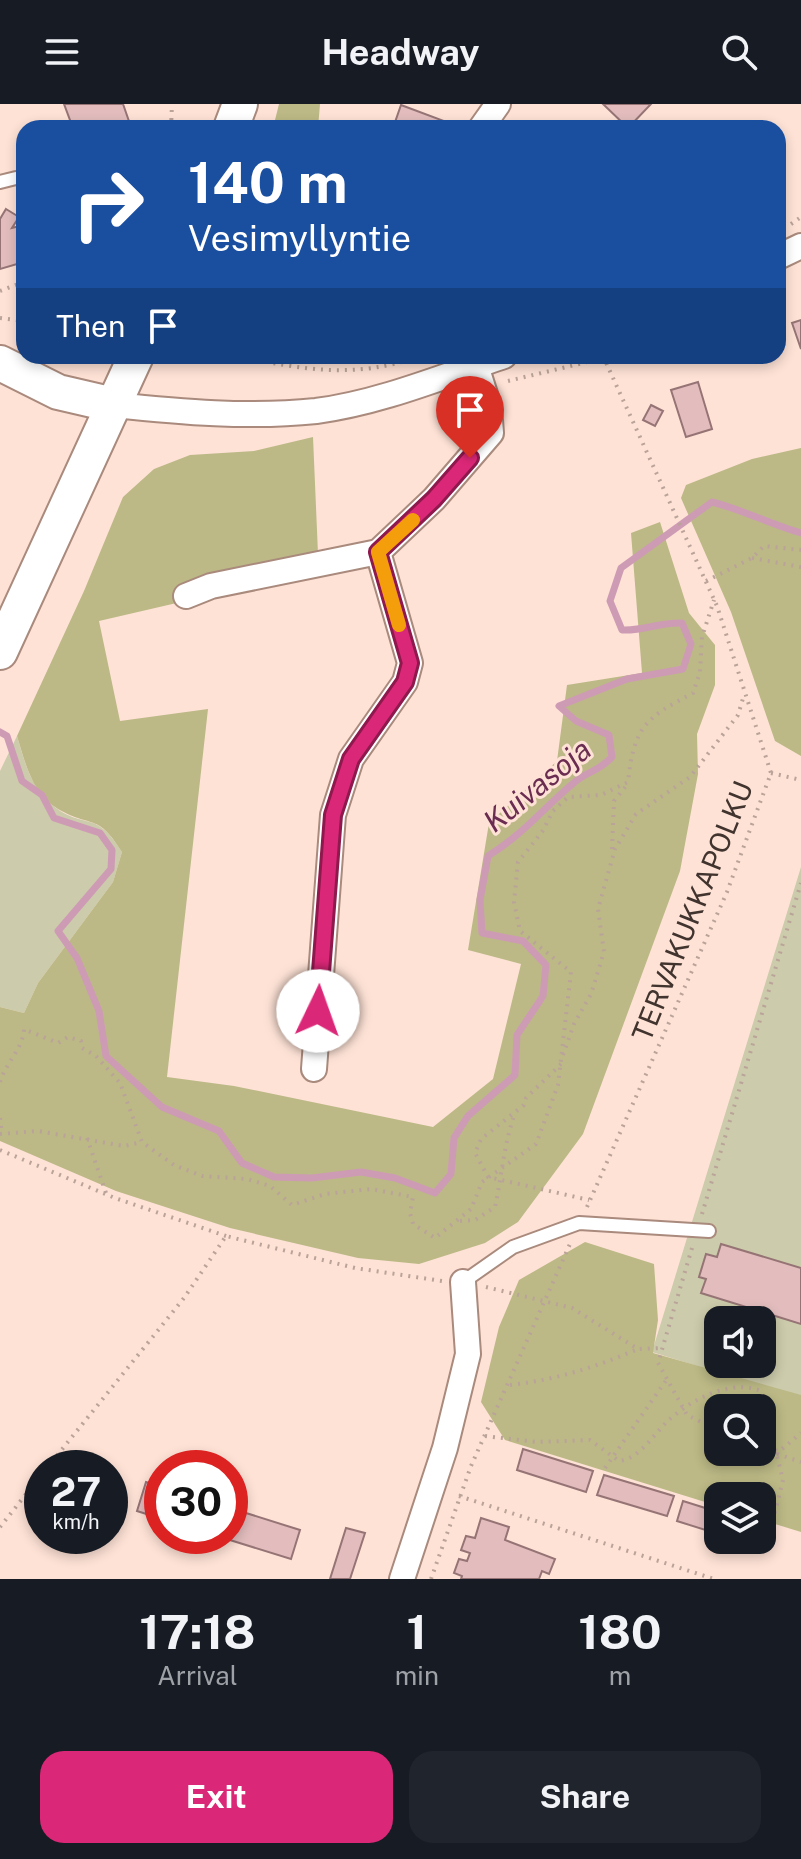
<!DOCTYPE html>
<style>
body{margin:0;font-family:"Public Sans",sans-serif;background:#20242c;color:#f1f3f6;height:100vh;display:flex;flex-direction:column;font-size:30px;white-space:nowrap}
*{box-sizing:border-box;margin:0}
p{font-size:26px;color:#9ea1a6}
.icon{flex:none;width:44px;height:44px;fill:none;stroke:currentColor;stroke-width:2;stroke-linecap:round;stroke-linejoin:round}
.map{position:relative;height:1475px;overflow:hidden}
.panel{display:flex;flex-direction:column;background:#171b24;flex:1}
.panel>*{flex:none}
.guide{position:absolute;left:16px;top:16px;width:770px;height:244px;border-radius:24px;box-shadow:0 4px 12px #0003;background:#1a4fa0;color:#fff;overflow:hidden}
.tools{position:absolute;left:704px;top:1202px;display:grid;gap:16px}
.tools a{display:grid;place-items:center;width:72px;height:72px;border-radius:16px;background:#171b24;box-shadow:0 4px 12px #0003;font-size:40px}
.speed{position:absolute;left:24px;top:1346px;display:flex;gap:16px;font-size:40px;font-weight:700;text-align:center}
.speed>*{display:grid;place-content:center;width:104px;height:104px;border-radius:50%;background:#171b24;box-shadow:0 4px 12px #0003;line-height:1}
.speed small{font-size:20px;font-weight:400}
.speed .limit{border:12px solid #d22;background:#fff;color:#111}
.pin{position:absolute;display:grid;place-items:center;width:68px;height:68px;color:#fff;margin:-82px -34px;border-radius:50% 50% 50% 0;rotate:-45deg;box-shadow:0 0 8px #0007}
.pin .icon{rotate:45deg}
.me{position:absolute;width:88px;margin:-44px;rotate:3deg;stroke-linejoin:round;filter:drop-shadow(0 0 6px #0008)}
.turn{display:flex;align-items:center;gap:28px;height:168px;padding:0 40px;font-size:36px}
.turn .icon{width:104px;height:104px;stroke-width:2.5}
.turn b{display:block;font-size:56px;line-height:68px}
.then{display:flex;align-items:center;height:76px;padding:0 40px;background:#0003;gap:16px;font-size:30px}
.eta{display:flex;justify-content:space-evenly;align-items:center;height:136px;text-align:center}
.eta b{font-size:48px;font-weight:700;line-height:56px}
.cta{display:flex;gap:16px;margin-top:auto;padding:16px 40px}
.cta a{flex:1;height:92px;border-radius:24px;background:#db2777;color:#fff;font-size:32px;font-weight:700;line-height:92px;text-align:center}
.cta a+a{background:#20242c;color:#f1f3f6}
header{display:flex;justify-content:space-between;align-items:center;height:104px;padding:0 40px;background:#171b24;font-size:36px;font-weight:700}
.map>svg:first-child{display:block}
</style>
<header><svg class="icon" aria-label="menu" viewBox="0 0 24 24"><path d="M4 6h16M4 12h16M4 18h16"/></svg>Headway<svg class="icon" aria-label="search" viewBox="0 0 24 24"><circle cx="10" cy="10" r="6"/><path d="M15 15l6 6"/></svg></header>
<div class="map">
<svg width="801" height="1475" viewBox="0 0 801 1475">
<rect width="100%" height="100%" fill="#fee2d6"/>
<g fill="#cccbab" fill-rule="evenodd">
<path d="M17 632C25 659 31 686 56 704 87 726 95 705 122 748L113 778 38 879 24 909 0 903V667Z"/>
<path d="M801 763V1294L652 1248ZM718 1216H762V1260H718Z"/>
</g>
<g fill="#bcb986" fill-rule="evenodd">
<polygon points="279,0 320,0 318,24 273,24"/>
<path d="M313 333 319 473 250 482 99 517 120 617 208 605 167 973 234 982 433 1023 493 975 521 860 468 846 489 719 557 657 567 581 642 569 631 429 660 418 689 509 715 541V581L697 630 698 670 680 767 583 1030 518 1118 485 1139 419 1160 358 1154 230 1124 116 1087 0 1037V903L24 909 38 879 113 778 122 748C97 708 93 725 58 705 32 690 25 658 17 632L84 487 123 393 154 365 190 351 254 347Z"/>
<polygon points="801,344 801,652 775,637 731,508 681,394 686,381 752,355"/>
<path d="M585 1138 654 1160 658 1216 653 1249 801 1291V1428L762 1416V1392H718V1402L505 1336 481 1298 499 1223 519 1176ZM718 1304H762V1348H718Z"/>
</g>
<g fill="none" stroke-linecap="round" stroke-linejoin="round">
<path stroke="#ce9bb5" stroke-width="7" d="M0 628 7 632 22 677 42 691 54 714 100 729 112 746 111 765 58 827 77 854 99 907 106 952 162 1003 219 1027 242 1059 274 1073 312 1074 361 1068 395 1074 435 1089 451 1070 454 1034 468 1012 515 971 517 931 543 892 546 861 523 837 482 829 480 796 488 752C525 729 543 704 576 677 589 667 599 667 612 653L609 631 576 617 559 602 627 575 683 565 691 540 682 519C659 518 645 527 622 526L610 497 621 464 712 398C743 406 770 420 801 429"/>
</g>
<g fill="#e3bdbe" stroke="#967475" stroke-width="2">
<polygon points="64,0 123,0 131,23 73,24"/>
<polygon points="603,0 651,0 628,24"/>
<polygon points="401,1 444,17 442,24 393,24"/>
<polygon points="6,105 19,113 12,124 24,121 24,158 0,165 0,115"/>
<polygon points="801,216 801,245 792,219"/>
<polygon points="698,278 712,325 686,333 671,286"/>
<polygon points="651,301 663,307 655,322 643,316"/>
<polygon points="721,1140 801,1164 801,1220 701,1189 706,1175 699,1173 706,1150 717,1153"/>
<polygon points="523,1345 593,1367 586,1388 517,1366"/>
<polygon points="604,1371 674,1392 667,1412 597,1391"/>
<polygon points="146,1378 162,1383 162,1415 137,1407"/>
<polygon points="683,1397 718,1408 718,1430 677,1417"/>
<polygon points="230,1404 300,1426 291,1455 217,1432 230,1432"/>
<polygon points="481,1414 509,1423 505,1436 555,1455 549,1470 542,1467 539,1475 461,1475 462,1472 454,1469 459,1455 467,1457 470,1449 461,1446 466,1432 475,1434"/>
<polygon points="346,1424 365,1429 350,1475 330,1475"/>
</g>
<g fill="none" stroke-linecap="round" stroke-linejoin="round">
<defs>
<g id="lane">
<polyline points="0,78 16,74"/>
<polyline points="463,1178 513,1143 579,1119 709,1127"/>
</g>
<g id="street">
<polyline points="481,24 498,0"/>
<polyline points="778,153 801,142"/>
<path d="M114 301C181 308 249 314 316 307 379 299 444 272 504 252"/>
<polyline points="186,492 211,482 378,448"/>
<polyline points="314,965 333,711 351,655 405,578 410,559 378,448 434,395 491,329 489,303 473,252"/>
<polyline points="402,1475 445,1344 468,1250 463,1178"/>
</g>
<g id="secondary">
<polyline points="231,24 240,0"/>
<polyline points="0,259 58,288 114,301"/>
<polyline points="0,548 136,252"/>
</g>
</defs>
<use href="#lane" stroke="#a98a7c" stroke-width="16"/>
<use href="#street" stroke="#a98a7c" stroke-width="28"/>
<use href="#secondary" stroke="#a98a7c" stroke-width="38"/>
<g stroke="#baa399" stroke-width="4" stroke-dasharray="2 6" stroke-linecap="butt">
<polyline points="171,24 172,0"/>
<polyline points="791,120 801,113"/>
<polyline points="0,187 24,178"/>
<polyline points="0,214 24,217"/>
<path d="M234 252C306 265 350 276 422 252"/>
<polyline points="508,277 604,254"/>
<polyline points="752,454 801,463"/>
<polyline points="706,477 752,454 764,442 801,446"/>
<polyline points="771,669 801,676"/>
<polyline points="612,745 614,697 626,682"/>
<polyline points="563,951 574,920 591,890 604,848 598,805 615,745 636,710 690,673 738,611 744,591"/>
<polyline points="561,960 526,994 524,1001 481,1035 475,1049 488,1073 589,1096"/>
<path d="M0 978C6 958 23 945 24 925L58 939 68 933 81 937 82 944 96 952 120 979 142 1038 174 1061 202 1072 247 1075 270 1082 292 1101 325 1090 371 1085 413 1093 410 1109 413 1120 435 1134 471 1105 482 1078 536 1040 558 981 571 868 520 827 514 798 518 758 542 728 553 707 568 693 601 691 628 678C634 623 645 614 693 589L700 568 702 533 714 496"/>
<polyline points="0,1014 2,1029"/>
<polyline points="0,1030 38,1027 124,1042 142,1038"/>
<polyline points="87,1034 106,1089"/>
<polyline points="0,1046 115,1094 226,1132"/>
<polyline points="587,1103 727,788 771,669 717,502 603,252"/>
<polyline points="702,1110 801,779"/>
<path d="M460 1117 475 1116 495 1103C502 1071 504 1039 515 1009"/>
<polyline points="692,1144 658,1259 687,1311 718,1326"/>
<polyline points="486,1183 572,1204 638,1245 662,1244"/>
<path d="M510 1281C555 1276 596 1263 638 1245"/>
<path d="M485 1332 537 1338 590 1336 619 1357C641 1354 654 1329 670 1315 685 1302 700 1293 718 1287 733 1283 746 1281 761 1287L783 1376 773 1416"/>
<polyline points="762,1345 801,1358"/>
<polyline points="776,1350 801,1329"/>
<polyline points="47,1364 184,1194 226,1132 355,1164 442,1177"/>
<polyline points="605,1364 667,1275"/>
<polyline points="459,1392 714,1475"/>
<polyline points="0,1423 42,1370"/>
<polyline points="431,1475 471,1362 570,1140"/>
</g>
<use href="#lane" stroke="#fff" stroke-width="12"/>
<use href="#street" stroke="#fff" stroke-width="24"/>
<use href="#secondary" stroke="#fff" stroke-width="34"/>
</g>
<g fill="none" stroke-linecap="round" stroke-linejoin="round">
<defs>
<polyline id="route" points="318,907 333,711 351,655 405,578 410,559 378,448 434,395 470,354"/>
</defs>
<use href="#route" stroke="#8e194d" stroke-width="20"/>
<use href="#route" stroke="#db2777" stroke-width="14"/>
<polyline stroke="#f59e0b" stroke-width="14" points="399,521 378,448 413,416"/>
</g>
<g text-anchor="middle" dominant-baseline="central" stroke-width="6" stroke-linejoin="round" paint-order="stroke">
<g font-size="28" fill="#41342e" stroke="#fee2d6">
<text transform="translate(692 807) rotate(-68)">TERVAKUKKAPOLKU</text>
</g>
<g font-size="30" font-style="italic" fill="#6a2c50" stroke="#fee2d6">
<text transform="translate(537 681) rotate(-39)">Kuivasoja</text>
</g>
</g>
</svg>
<div class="tools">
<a><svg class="icon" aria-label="sound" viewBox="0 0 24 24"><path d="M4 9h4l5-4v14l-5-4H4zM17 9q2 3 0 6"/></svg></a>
<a><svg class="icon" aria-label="search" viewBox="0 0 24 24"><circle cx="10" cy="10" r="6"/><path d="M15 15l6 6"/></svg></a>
<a><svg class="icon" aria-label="layers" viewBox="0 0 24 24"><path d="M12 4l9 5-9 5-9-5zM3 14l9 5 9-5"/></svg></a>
</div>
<div class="speed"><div>27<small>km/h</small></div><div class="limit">30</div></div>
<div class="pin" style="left:470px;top:354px;background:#d93025"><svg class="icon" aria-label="arrive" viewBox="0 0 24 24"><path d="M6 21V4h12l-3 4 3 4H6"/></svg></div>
<svg class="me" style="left:318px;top:907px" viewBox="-20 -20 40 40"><circle r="19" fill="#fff"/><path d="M0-13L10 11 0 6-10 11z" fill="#db2777"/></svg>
<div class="guide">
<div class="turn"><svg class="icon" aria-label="right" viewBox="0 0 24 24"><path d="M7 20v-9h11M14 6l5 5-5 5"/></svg><div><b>140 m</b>Vesimyllyntie</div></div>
<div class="then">Then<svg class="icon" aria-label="arrive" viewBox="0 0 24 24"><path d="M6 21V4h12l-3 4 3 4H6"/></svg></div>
</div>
</div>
<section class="panel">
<div class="eta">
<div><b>17:18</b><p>Arrival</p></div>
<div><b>1</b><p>min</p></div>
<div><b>180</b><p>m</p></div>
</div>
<div class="cta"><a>Exit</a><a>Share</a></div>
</section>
